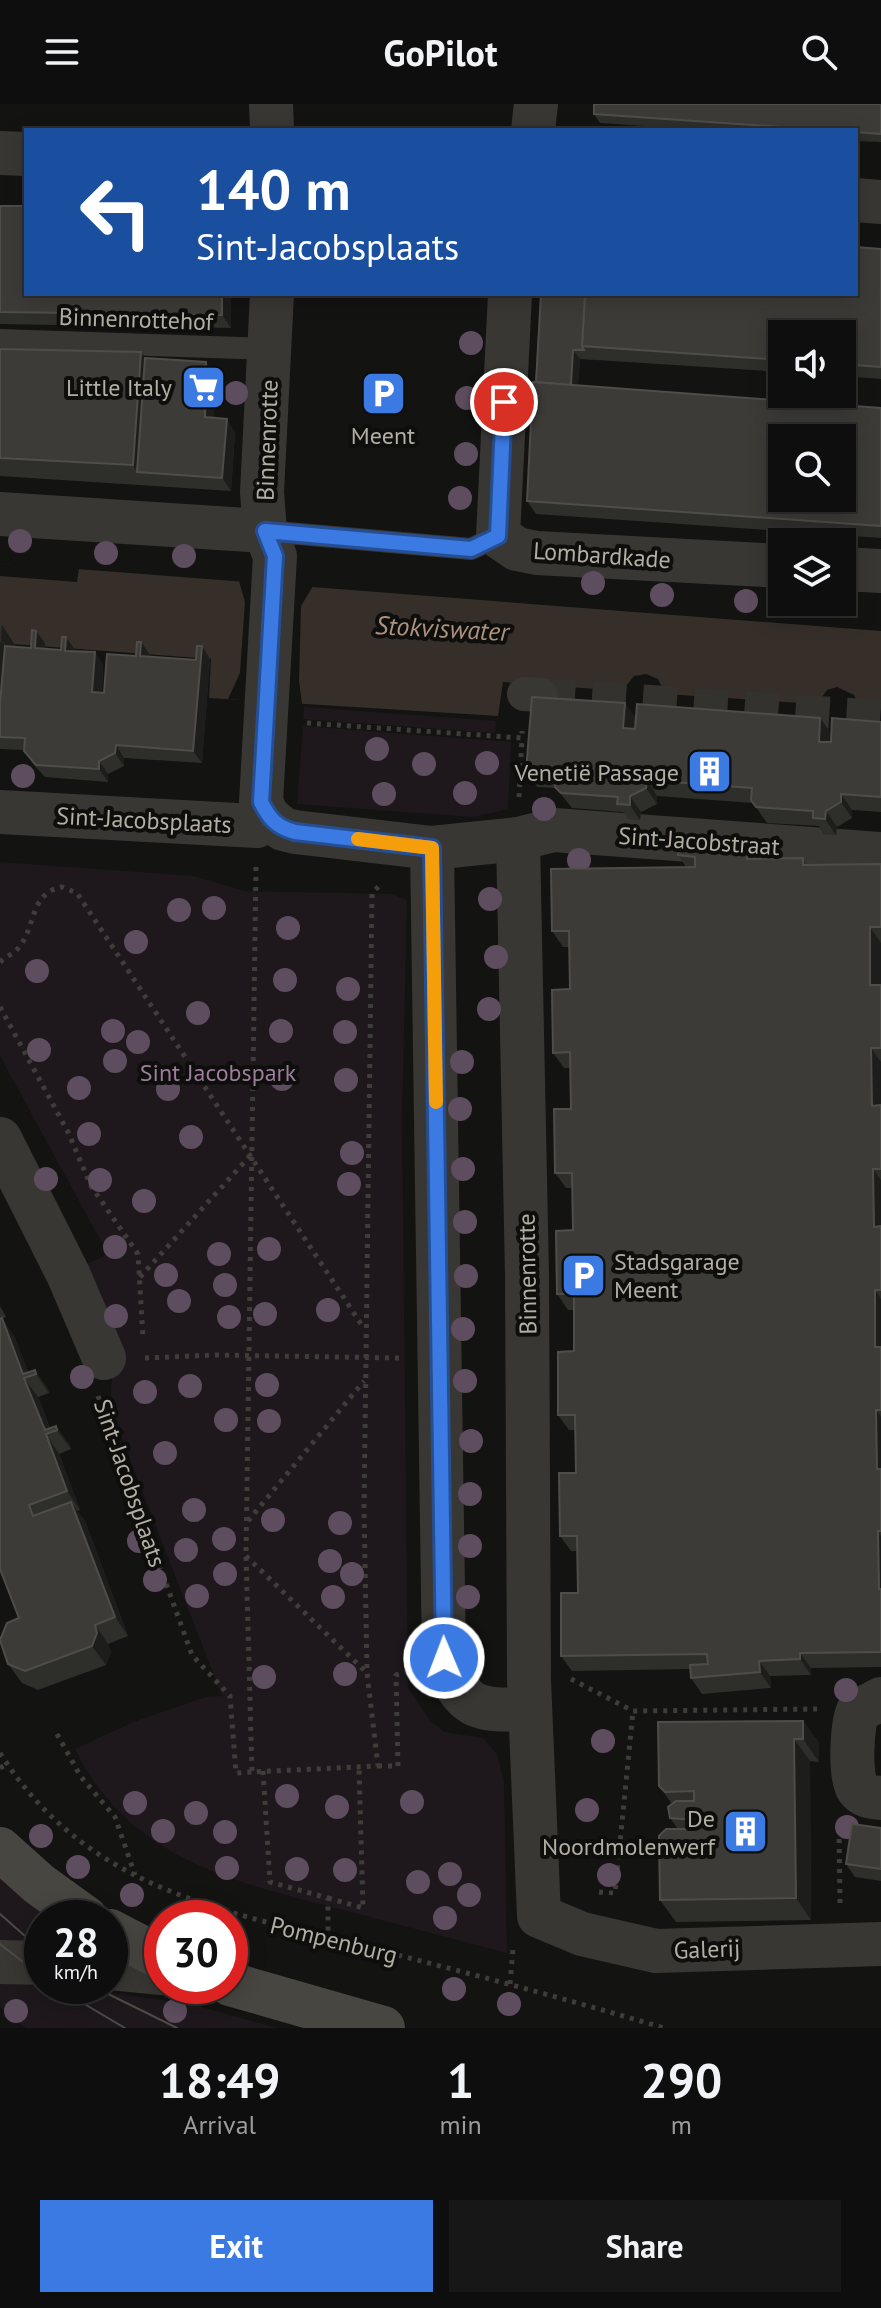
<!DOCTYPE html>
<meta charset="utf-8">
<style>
body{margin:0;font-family:"PT Sans",sans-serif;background:#171717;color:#f1f3f6;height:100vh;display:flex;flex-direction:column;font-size:30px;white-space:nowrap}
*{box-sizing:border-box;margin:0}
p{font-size:26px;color:#9b9c9e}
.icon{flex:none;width:44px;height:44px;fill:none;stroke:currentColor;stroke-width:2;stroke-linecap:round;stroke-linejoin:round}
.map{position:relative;height:1924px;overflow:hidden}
.sheet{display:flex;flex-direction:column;background:#0e0e0e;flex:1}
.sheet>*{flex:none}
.top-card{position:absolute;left:24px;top:24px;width:834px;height:168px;border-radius:0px;box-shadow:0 4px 20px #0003,0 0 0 2px #2e2e2e;background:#1a4fa0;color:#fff;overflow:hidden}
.buttons{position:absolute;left:768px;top:216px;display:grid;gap:16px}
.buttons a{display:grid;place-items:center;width:88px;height:88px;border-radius:0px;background:#0e0e0e;box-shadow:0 4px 20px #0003,0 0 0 2px #2e2e2e;font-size:40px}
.speed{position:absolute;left:24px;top:1796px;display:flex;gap:16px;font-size:40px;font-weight:700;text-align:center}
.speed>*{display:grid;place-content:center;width:104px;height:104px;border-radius:50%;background:#0e0e0e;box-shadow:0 4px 20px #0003,0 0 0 2px #2e2e2e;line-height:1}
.speed small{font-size:20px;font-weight:400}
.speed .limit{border:12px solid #d22;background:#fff;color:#111}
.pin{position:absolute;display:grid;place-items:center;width:68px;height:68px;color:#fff;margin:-34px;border:4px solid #fff;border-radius:50%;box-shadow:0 2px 8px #0007}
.me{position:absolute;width:88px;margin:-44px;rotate:359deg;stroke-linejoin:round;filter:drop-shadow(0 0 6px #0008)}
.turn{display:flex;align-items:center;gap:28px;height:168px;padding:0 40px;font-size:36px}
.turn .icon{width:104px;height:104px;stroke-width:2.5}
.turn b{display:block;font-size:56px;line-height:68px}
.eta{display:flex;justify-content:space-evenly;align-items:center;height:136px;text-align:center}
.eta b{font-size:48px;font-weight:800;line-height:56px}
.cta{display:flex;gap:16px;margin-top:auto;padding:16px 40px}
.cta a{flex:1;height:92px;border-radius:0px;background:#3b7ae2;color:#fff;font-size:32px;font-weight:800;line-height:92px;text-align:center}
.cta a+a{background:#171717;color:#f1f3f6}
header{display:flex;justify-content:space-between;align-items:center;height:104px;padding:0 40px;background:#0e0e0e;font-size:36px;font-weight:800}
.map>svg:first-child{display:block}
</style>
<header><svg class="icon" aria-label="menu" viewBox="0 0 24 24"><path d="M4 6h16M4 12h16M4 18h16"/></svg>GoPilot<svg class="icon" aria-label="search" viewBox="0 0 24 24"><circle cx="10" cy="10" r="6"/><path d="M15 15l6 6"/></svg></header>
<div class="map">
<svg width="881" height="1924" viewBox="0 0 881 1924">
<rect width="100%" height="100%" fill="#131312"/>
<g fill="#1e181d">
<polygon points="304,603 496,617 495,629 303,615"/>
<polygon points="303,622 511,638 508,705 473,713 297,700"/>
<path d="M0 758 194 772 244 787 391 790 407 796 402 1015 408 1584 430 1616 444 1628 483 1634 497 1650 504 1679 507 1849C450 1834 393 1819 336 1804 228 1776 129 1754 75 1645L131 1619 205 1593 222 1592 110 1304 113 1257 81 1163 108 1150 0 952Z"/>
<polygon points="0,1769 53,1814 42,1814 42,1839 0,1838"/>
<polygon points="0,1879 84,1885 190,1900 277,1924 26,1924 0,1903"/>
</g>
<polygon fill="#362e29" points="0,459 881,527 881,606 860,604 854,591 837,583 827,586 817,600 665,590 658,575 646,570 634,572 622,587 503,578 498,612 209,594 211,555 0,539"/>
<g fill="#131312">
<polygon points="0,459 79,464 77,478 0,472"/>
<polygon points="239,477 313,482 301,502 299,577 302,600 228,595 240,569 245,498"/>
</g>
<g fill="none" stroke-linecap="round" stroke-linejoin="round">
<polyline stroke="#33322f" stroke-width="34" stroke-dasharray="34 17" stroke-linecap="butt" points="541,591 881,613"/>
<g stroke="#3f3d39" stroke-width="5" stroke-dasharray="4 6" stroke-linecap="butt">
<polyline points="307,619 522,634 522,627"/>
<polyline points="519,693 522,634"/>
<polyline points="256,763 246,1451 252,1668 378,1662 367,1569 364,1405 372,789 382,779"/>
<path d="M0 858C6 853 16 848 20 842 36 821 30 789 62 783L77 789 363 1223"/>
<polyline points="0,903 68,1028 91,1082 138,1150 143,1234"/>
<polyline points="140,1173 249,1053"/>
<polyline points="145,1254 215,1251 399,1254"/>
<polyline points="98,1292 192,1551 230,1592 236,1669 252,1668"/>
<polyline points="248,1417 364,1277"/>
<polyline points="246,1452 367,1569"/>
<polyline points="571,1575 633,1607 817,1605"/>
<polyline points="57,1630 81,1673 115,1713 135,1771"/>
<path d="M0 1649C90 1791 233 1808 382 1847 476 1871 570 1896 664 1924"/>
<polyline points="378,1662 398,1662 396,1571 406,1568"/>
<polyline points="0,1664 7,1660"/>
<polyline points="263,1667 270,1778 328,1794 328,1833"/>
<polyline points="839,1725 840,1799"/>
<polyline points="599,1788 615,1789 633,1607"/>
<polyline points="328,1794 363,1804 359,1663"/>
<polyline points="510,1880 513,1844"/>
</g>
<g stroke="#383733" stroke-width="22">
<polyline points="0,236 271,245"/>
<polyline points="265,427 471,445 498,432"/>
</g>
<polyline stroke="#383733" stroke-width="34" points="524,590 541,591"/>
<g stroke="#383733" stroke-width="44">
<polyline points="271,0 272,26"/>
<polyline points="533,26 536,0"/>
<polyline points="0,49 26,50"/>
<polyline points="856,96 881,98"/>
<polyline points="510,190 498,432 517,445 537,449 782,462"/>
<polyline points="0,410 265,427"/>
<polyline points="842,465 881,467"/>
<polyline points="0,708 257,722 268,713 283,725 295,728 432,744 518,735 554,726 881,750"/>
<polyline points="268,713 261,698 275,452 265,427 262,388 272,190"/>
<polyline points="518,735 527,1171 529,1576 539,1812 582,1830 656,1847 881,1840"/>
<path d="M432 744 444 1554C463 1606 476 1607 529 1605"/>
<polyline points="0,1035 69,1172 104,1254"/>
<path d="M881 1595 858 1607C852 1620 849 1673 858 1685 864 1693 872 1693 881 1694"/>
</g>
<g stroke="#383733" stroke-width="44">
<polyline points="0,1858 42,1859"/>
<polyline points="110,1864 162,1869"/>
</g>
<g stroke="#484641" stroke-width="44">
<polyline points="0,1745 39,1780 86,1814"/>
<polyline points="110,1827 162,1854"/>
<polyline points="230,1880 383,1924"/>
</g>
<g stroke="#4d4b46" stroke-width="2">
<polyline points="0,1810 42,1847"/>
<polyline points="0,1840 42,1873"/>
<polyline points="54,1882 125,1924"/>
<polyline points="92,1882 177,1924"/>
</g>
</g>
<g fill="#5e4d5e">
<circle cx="471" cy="239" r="12"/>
<circle cx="236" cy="289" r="12"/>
<circle cx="467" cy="294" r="12"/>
<circle cx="466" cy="350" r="12"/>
<circle cx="460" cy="394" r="12"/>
<circle cx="20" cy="437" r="12"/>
<circle cx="106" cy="449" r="12"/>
<circle cx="184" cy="452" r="12"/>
<circle cx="593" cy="479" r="12"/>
<circle cx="662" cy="491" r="12"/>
<circle cx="746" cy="497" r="12"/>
<circle cx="377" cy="645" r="12"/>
<circle cx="487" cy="659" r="12"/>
<circle cx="424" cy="660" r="12"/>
<circle cx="23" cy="672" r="12"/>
<circle cx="465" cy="689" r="12"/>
<circle cx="384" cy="690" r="12"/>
<circle cx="544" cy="705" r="12"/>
<circle cx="579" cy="756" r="12"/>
<circle cx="490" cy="795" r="12"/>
<circle cx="214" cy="804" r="12"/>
<circle cx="179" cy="806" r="12"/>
<circle cx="288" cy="824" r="12"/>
<circle cx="136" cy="838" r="12"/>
<circle cx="496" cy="853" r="12"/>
<circle cx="37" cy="867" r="12"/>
<circle cx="285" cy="876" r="12"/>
<circle cx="348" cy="885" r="12"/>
<circle cx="489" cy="905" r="12"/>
<circle cx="198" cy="909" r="12"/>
<circle cx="113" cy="927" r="12"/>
<circle cx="281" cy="927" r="12"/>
<circle cx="345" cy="928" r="12"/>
<circle cx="138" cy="938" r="12"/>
<circle cx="39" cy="946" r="12"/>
<circle cx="115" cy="957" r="12"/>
<circle cx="462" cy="958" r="12"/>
<circle cx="282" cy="975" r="12"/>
<circle cx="346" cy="976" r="12"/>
<circle cx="79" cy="984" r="12"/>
<circle cx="168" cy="985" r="12"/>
<circle cx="460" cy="1005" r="12"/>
<circle cx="89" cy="1030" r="12"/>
<circle cx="191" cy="1033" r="12"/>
<circle cx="352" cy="1049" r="12"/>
<circle cx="463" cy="1065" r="12"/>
<circle cx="46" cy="1075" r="12"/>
<circle cx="100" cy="1076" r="12"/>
<circle cx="349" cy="1080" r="12"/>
<circle cx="144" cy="1097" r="12"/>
<circle cx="465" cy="1118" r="12"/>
<circle cx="115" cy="1143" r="12"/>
<circle cx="269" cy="1145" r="12"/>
<circle cx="219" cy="1150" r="12"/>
<circle cx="166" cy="1171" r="12"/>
<circle cx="466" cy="1172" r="12"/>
<circle cx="225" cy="1181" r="12"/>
<circle cx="179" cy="1197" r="12"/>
<circle cx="328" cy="1206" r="12"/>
<circle cx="265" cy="1210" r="12"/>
<circle cx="116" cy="1212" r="12"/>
<circle cx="229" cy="1213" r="12"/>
<circle cx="463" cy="1225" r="12"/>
<circle cx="82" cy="1273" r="12"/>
<circle cx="465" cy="1277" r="12"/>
<circle cx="267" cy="1281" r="12"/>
<circle cx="190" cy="1282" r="12"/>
<circle cx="145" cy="1288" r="12"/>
<circle cx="226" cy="1316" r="12"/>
<circle cx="269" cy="1317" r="12"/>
<circle cx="471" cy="1337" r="12"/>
<circle cx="165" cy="1349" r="12"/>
<circle cx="470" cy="1390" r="12"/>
<circle cx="194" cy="1406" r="12"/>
<circle cx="273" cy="1416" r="12"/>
<circle cx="340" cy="1419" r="12"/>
<circle cx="224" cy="1435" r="12"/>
<circle cx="139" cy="1437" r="12"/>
<circle cx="470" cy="1442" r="12"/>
<circle cx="186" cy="1446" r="12"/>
<circle cx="330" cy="1457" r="12"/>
<circle cx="225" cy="1470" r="12"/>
<circle cx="352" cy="1470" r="12"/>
<circle cx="155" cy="1476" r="12"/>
<circle cx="197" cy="1492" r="12"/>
<circle cx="333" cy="1493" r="12"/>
<circle cx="468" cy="1493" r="12"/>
<circle cx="467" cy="1551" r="12"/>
<circle cx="345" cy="1570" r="12"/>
<circle cx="264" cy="1573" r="12"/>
<circle cx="846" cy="1586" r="12"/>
<circle cx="603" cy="1637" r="12"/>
<circle cx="287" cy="1692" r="12"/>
<circle cx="412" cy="1698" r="12"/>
<circle cx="135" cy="1699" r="12"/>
<circle cx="337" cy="1703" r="12"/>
<circle cx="587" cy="1706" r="12"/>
<circle cx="196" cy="1709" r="12"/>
<circle cx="847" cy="1723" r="12"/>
<circle cx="163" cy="1727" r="12"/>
<circle cx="225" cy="1728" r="12"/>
<circle cx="41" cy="1732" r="12"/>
<circle cx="78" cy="1763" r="12"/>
<circle cx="227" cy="1764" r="12"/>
<circle cx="297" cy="1765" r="12"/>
<circle cx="345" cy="1766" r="12"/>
<circle cx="450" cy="1770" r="12"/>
<circle cx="609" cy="1771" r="12"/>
<circle cx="418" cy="1778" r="12"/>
<circle cx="132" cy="1791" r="12"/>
<circle cx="469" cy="1791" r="12"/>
<circle cx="445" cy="1814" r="12"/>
<circle cx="454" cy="1885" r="12"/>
<circle cx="509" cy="1900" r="12"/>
<circle cx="16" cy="1907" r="12"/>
<circle cx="175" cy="1907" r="12"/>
</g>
<g fill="#2e2e2b">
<polygon points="881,0 881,38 856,37 856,26 703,26 600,19 594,10"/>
<polygon points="0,102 26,190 231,190 231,224 0,220"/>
<polygon points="881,145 881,275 842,272 842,230 782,230 782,268 580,255 578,281 881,304 881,434 536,410 527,397 541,190"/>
<polygon points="0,245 206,258 215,270 214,314 235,328 231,387 0,372"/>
<polygon points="0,521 15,541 15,543 31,544 45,539 45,545 75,546 75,547 95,548 103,561 102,589 104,589 136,552 150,551 150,553 196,556 210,555 202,659 124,654 124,662 108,670 108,678 45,673 33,660 24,646 0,645"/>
<polygon points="625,599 636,615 831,629 881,618 881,708 852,706 852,714 837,723 836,731 823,730 819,722 767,719 753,699 657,692 657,700 641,708 640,716 628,715 623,708 572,704 556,684 537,683 526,667"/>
<polygon points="678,751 755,754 803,754 808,761 881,760 881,1563 811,1564 811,1571 770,1572 771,1584 702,1590 691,1574 691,1565 572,1567 561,1552 578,1489 577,1447 571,1447 560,1432 576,1369 576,1326 569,1326 558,1311 574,1247 574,1206 568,1206 557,1190 573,1126 572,1084 566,1084 555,1069 571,1005 571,964 564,964 553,949 570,885 569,843 563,843 552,827 686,763"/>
<polygon points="0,1202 6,1213 2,1215 15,1234 28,1268 35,1266 48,1285 49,1289 38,1293 50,1324 56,1322 70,1341 71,1345 59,1350 80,1406 77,1407 85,1417 128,1532 108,1540 111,1548 106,1561 38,1586 22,1579 8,1560 19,1514 0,1465"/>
<polygon points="803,1617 819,1639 819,1658 810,1657 811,1816 676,1818 660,1796 678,1725 670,1714 672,1700 659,1682"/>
<polygon points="881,1724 881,1777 855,1773 846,1760"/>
</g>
<g fill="#1d1d1c">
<polygon points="222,190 231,190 231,224 222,211"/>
<polygon points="573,246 580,255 577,293 571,284"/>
<polygon points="141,248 154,267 137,368 133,361"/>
<polygon points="206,258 215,270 214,326 205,313"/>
<polygon points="227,315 235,328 231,387 222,374"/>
<polygon points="2,521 15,541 14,554 1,535"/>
<polygon points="36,527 45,539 44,557 35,544"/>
<polygon points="66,533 75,546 74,559 65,547"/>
<polygon points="1,536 14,555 0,633 0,541"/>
<polygon points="141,538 150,551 149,565 140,552"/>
<polygon points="202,542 210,555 202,659 193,647"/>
<polygon points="95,548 103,561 101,601 92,588"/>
<polygon points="625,599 636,615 634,639 623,624"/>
<polygon points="820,614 831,629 829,653 819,638"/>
<polygon points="116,641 124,654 124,662 115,649"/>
<polygon points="99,657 108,670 108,678 99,665"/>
<polygon points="647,676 657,692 657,700 646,684"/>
<polygon points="841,690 852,706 852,714 841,698"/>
<polygon points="630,692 641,708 640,716 630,701"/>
<polygon points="826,707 837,723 836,731 825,715"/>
<polygon points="747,743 758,758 747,755"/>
<polygon points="870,823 881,839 881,896 870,881"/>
<polygon points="871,944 881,958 881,1014 872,1002"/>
<polygon points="873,1065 881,1076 881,1133 874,1123"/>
<polygon points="875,1186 881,1195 881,1251 875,1243"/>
<polygon points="2,1214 15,1234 30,1272 23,1270"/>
<polygon points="35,1266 48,1285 49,1289 36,1270"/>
<polygon points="24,1274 38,1293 51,1328 45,1326"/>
<polygon points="876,1306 881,1313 881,1370 877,1365"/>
<polygon points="56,1322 70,1341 71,1345 57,1326"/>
<polygon points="46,1330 59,1350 80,1406 67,1387"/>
<polygon points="71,1398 85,1417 128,1532 115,1513"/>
<polygon points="878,1427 881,1432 881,1488 879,1485"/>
<polygon points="95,1521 108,1540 111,1548 106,1561 92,1542"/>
<polygon points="800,1549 811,1564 811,1571 800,1555"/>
<polygon points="759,1557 770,1572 771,1584 760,1568"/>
<polygon points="803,1617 819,1639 819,1658 803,1635"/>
<polygon points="794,1635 810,1657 811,1816 796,1794"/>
</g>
<g fill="#3c3b38" stroke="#4f4d49" stroke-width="2" fill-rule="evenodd">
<polygon points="594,0 881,0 881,30 856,28 856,26 826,26 594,10"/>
<polygon points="0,102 26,102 26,190 222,190 222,211 0,208"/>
<polygon points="856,143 881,145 881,263 842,260 842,230 782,230 782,256 582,242 585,190 856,190"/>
<polygon points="541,190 585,190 582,242 584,246 573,246 571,281 536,278"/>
<polygon points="0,245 141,248 133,361 0,354"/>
<polygon points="145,254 206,258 205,313 227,315 222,374 137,368"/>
<path d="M533 278 881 304V422L527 397ZM782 334H842V394H782Z"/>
<polygon points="32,526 36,527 35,544 61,546 62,533 66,533 65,547 95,548 92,588 104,589 107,550 136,552 137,538 141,538 140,552 196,556 197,542 202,542 193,647 116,641 115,649 99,657 99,665 36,661 24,647 25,634 0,633 0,599 5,542 31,544"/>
<polygon points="532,593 625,599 623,624 635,625 637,600 820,614 819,638 831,638 832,614 881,618 881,693 841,690 841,698 826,707 825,715 813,714 813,707 756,703 751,696 752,684 647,676 646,684 630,692 630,701 617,700 618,693 561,689 555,683 556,670 526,667"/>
<polygon points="678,738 747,743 747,755 803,754 803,761 881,760 881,823 870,823 870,881 881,881 881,944 871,944 872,1002 881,1001 881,1065 873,1065 874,1123 881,1122 881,1186 875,1186 875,1243 881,1243 881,1306 876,1306 877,1365 881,1365 881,1427 878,1427 879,1485 881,1485 881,1548 800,1549 800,1555 759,1557 760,1568 691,1574 690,1561 708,1560 707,1550 561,1552 561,1489 578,1489 577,1432 560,1432 559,1369 576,1369 575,1311 558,1311 558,1248 574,1247 574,1190 557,1190 556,1127 573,1126 572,1069 555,1069 554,1005 571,1005 570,948 553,949 552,886 570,885 569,827 552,827 551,765 695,763 695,753 678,751"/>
<polygon points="2,1214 23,1270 35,1266 36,1270 24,1274 45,1326 56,1322 57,1326 46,1330 67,1387 29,1401 33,1412 71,1398 115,1513 95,1521 97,1529 92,1542 25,1567 8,1560 0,1536 7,1519 19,1514 0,1465 0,1215"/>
<polygon points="803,1617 803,1635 794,1635 796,1794 660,1796 659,1732 666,1725 694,1725 694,1716 670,1714 668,1703 676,1697 694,1697 694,1687 665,1688 659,1682 658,1618"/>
<polygon points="852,1720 881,1724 881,1765 846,1760"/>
</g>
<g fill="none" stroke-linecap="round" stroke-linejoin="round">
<defs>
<path id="route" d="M444 1554 432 744 295 728C276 723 269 714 261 698L275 452 265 427 471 445 498 432 504 298"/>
</defs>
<use href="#route" stroke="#264f93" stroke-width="20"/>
<use href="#route" stroke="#3b7ae2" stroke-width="14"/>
<polyline stroke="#f59e0b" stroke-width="14" points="358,735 432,744 436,998"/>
</g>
<defs>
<symbol id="supermarket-square" viewBox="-11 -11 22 22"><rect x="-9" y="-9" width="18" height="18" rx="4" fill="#3b7ae2" stroke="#0e0e0d"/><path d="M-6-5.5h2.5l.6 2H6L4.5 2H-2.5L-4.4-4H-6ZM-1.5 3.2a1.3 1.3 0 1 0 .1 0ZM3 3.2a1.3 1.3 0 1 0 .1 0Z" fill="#fff"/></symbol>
<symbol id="parking-square" viewBox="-11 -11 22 22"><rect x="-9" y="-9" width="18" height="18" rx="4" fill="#3b7ae2" stroke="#0e0e0d"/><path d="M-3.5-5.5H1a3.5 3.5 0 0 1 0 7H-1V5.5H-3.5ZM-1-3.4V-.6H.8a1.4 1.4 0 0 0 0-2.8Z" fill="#fff"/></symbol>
<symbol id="building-square" viewBox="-11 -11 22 22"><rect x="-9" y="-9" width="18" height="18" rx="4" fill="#3b7ae2" stroke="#0e0e0d"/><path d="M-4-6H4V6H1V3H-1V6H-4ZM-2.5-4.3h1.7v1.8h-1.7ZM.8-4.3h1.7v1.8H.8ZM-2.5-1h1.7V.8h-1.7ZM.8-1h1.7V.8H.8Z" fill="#fff"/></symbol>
</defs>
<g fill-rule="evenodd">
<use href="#supermarket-square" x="178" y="258" width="51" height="51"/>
<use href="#parking-square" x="358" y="264" width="51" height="51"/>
<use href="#building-square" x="684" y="642" width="51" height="51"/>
<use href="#parking-square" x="558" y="1146" width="51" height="51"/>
<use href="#building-square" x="720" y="1702" width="51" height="51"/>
</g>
<g text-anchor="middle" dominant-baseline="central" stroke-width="8" stroke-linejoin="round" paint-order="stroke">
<g font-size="24" fill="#b3aea4" stroke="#0e0e0d">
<text transform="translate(136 215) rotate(2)">Binnenrottehof</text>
<text transform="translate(267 336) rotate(-88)">Binnenrotte</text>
<text transform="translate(602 451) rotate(4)">Lombardkade</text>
<text transform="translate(144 716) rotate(3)">Sint-Jacobsplaats</text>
<text transform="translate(699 737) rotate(4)">Sint-Jacobstraat</text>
<text transform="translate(527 1170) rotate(-91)">Binnenrotte</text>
<text transform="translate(130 1379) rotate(71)">Sint-Jacobsplaats</text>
<text transform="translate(334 1836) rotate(14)">Pompenburg</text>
<text transform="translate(707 1845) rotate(-2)">Galerij</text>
</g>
<g font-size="24" fill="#b3aea4" stroke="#0e0e0d" text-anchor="end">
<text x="172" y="283">Little Italy</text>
<text x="383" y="331" text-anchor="middle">Meent</text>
<text x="679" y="668">Venetië Passage</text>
<text x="614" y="1157" text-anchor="start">Stadsgarage<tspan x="614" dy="28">Meent</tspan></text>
<text x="715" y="1714">De<tspan x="715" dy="28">Noordmolenwerf</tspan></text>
</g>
<g font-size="24" fill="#9c7d9c" stroke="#0e0e0d">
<text x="218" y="968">Sint Jacobspark</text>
</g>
<g font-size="26" font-style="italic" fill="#ac917e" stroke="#0e0e0d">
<text transform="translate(442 524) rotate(3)">Stokviswater</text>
</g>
</g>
</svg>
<div class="buttons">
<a><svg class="icon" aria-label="sound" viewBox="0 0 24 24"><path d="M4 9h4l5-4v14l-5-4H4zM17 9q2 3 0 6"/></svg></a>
<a><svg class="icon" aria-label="search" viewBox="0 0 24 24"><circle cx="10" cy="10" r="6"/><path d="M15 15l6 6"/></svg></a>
<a><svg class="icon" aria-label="layers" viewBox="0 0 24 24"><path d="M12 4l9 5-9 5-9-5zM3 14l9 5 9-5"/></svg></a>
</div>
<div class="speed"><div>28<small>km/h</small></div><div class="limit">30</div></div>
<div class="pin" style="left:504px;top:298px;background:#d93025"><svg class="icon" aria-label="arrive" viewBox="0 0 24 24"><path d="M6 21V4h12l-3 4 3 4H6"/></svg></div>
<svg class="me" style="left:444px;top:1554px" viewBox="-20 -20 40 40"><circle r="17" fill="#3b7ae2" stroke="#fff" stroke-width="3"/><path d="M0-11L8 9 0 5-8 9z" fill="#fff"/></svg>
<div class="top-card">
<div class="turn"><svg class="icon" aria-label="left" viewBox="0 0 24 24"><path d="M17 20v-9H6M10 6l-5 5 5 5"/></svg><div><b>140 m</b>Sint-Jacobsplaats</div></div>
</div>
</div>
<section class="sheet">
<div class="eta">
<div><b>18:49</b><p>Arrival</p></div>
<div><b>1</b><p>min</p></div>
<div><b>290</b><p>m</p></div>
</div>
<div class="cta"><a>Exit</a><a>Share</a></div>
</section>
